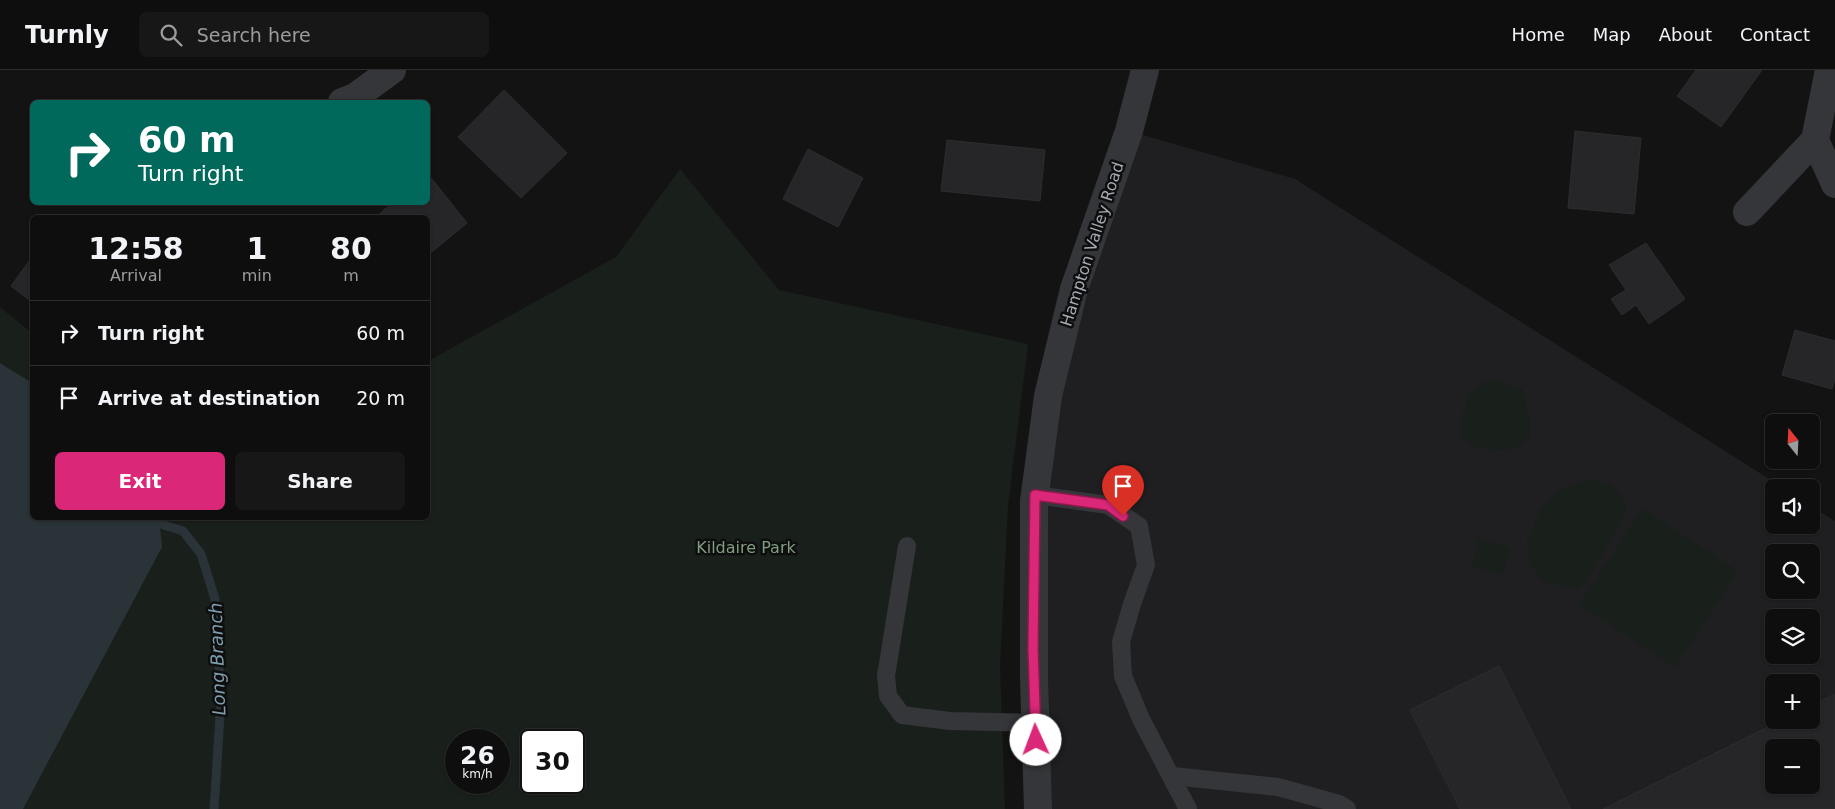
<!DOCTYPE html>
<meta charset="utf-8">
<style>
body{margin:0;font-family:"DejaVu Sans",sans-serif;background:#171718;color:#f1f3f6;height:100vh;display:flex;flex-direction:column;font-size:19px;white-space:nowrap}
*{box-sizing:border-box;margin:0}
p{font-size:16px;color:#9b9c9e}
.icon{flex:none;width:28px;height:28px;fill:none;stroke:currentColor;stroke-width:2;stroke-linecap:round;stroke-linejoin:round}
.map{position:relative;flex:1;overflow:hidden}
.details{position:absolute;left:30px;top:145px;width:400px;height:305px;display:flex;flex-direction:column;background:#0e0e0f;border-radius:8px;box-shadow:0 1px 4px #0004,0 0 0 1px #2e2e2f}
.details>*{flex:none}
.hud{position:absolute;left:30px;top:30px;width:400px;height:105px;border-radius:8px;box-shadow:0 1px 4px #0004,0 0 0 1px #2e2e2f;background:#00695c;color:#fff;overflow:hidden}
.needle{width:32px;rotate:342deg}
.fabs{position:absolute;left:1765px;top:344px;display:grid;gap:10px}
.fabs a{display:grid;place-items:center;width:55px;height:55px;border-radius:8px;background:#0e0e0f;box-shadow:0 1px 4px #0004,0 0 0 1px #2e2e2f;font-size:25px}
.speed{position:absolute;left:445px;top:659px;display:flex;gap:10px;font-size:25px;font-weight:700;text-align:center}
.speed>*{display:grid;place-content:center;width:65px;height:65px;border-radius:50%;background:#0e0e0f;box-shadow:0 1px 4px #0004,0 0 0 1px #2e2e2f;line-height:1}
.speed small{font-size:12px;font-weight:400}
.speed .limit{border:2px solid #111;border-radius:8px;background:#fff;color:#111}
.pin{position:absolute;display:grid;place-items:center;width:42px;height:42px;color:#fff;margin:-51px -21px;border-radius:50% 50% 50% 0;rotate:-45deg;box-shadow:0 0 5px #0007}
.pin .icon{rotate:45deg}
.me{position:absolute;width:55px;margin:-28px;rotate:358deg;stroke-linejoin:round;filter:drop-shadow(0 0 4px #0008)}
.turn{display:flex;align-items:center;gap:18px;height:105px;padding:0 25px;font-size:22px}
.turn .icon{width:65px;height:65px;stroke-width:2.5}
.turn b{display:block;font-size:35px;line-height:42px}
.eta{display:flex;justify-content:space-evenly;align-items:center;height:85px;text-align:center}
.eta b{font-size:30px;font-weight:800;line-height:35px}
.primary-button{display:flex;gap:10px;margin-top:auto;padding:10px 25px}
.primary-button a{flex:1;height:58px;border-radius:8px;background:#db2777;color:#fff;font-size:20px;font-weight:800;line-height:58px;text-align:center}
.primary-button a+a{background:#171718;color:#f1f3f6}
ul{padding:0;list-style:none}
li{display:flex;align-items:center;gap:15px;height:65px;padding:0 25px;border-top:1px solid #2e2e2f}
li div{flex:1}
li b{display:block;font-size:19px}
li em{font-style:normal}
header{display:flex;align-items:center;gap:30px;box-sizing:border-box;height:70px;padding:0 25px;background:#0e0e0f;border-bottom:1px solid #2e2e2f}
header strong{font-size:24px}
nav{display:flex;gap:28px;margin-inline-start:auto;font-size:18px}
.search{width:350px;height:45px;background:#171718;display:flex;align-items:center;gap:12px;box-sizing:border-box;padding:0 18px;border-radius:8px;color:#9b9c9e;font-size:19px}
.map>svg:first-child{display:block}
</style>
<header>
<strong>Turnly</strong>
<div class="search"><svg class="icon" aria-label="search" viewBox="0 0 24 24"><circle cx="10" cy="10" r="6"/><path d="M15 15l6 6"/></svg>Search here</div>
<nav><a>Home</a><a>Map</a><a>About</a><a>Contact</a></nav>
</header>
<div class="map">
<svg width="1835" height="739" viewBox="0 0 1835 739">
<rect width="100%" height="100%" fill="#131314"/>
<path fill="#1f1f21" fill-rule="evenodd" d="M1129 61 1295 109 1782 417 1774 418V455H1811V436L1835 451V739H1048L1035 653 1048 326ZM1774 482H1811V520H1774ZM1774 548H1811V585H1774ZM1774 612H1811V650H1774ZM1774 678H1811V715H1774Z"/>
<g fill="#191f1a" fill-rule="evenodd">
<path d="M680 99 779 220 1028 274 1008 436 1000 596 1005 739H0V237L32 263V448H428V291L616 187ZM456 670H499V712H456ZM531 670H574V712H531Z"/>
<polygon points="1490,309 1522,319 1530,349 1530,366 1517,379 1497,380 1475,377 1461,366 1460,352 1470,322"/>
<path d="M1589 409C1614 415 1619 416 1627 442L1586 513 1577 520 1543 511 1529 494 1527 470 1542 438 1558 421Z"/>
<polygon points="1642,438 1738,501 1675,597 1579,535"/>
<polygon points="1479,469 1510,477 1504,505 1472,497"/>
</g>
<polygon fill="#2a3337" points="0,293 32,313 32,448 159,448 162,477 23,739 0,739"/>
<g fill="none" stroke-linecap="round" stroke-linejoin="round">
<polyline stroke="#2a3337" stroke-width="9" points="141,448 183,461 201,484 215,529 221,630 214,739"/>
</g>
<g fill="#262628" stroke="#2d2d30" fill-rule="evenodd">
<polygon points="1696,0 1762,0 1721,57 1677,26"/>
<polygon points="504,20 567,83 521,128 458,67"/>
<polygon points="1575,61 1641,68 1634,144 1568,138"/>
<polygon points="947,70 1045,80 1040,131 941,121"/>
<polygon points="808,79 863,108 838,157 783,129"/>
<polygon points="428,104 467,153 428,185 428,148 375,148 393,132 428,132"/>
<polygon points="1646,173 1685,229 1649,254 1636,235 1622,245 1611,229 1626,220 1609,195"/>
<polygon points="32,187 32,232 11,216"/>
<polygon points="1795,260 1835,271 1835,309 1832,319 1782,305"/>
<polygon points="1499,596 1571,739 1460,739 1410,640"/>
<path d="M1835 624V739H1603L1782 650H1811V636ZM1774 678H1811V715H1774Z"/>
</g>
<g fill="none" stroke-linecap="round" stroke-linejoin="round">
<g stroke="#343639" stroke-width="18">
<polyline points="1035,425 1108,435 1139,456 1146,495 1132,534 1121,572 1123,606 1141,649 1188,739"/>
<polyline points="907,476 886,606 888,626 902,645 950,651 1035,653"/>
<polyline points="1172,706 1278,717 1339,734 1347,739"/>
</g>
<g stroke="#343639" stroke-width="28">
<polyline points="1829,0 1815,70 1835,114"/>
<polyline points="342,32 355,27 392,0"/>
<polyline points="1747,142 1815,70"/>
<polyline points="1038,739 1034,608 1034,431 1048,326 1074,219 1129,61 1145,0"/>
</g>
</g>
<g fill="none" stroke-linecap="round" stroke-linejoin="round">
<defs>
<polyline id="route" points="1036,670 1033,578 1035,425 1108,435 1123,446"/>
</defs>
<use href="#route" stroke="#8e194d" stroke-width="12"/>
<use href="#route" stroke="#db2777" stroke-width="9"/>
</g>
<g text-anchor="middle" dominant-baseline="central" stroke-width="5" stroke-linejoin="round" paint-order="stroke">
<g font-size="16" fill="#a5abb4" stroke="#0e0e0f">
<text transform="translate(1092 174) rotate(-72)">Hampton Valley Road</text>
</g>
<g font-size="16" fill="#7f9e7d" stroke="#0e0e0f">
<text x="746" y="477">Kildaire Park</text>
</g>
<g font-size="18" font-style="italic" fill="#7e9dad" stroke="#0e0e0f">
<text transform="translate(217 589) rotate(-92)">Long Branch</text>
</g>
</g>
</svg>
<div class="fabs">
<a><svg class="needle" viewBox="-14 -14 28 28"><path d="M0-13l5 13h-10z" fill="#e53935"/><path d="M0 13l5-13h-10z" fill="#9b9c9e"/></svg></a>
<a><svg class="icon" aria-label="sound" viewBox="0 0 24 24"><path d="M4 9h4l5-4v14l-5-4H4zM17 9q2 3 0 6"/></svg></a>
<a><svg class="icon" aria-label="search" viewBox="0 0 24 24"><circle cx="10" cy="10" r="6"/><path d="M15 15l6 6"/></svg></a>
<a><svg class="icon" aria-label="layers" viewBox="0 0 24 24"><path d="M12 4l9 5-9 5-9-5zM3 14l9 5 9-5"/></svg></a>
<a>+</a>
<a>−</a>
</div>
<div class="speed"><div>26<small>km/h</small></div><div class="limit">30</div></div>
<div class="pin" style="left:1123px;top:446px;background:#d93025"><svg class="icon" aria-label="arrive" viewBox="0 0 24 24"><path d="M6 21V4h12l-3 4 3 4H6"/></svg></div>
<svg class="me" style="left:1036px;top:670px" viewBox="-20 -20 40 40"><circle r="19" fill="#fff"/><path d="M0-13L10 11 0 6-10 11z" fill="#db2777"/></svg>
<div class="hud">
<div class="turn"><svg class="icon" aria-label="right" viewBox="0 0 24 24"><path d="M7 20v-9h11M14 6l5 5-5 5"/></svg><div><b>60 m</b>Turn right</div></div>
</div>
<section class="details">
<div class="eta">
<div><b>12:58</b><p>Arrival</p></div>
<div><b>1</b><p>min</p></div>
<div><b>80</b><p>m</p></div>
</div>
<ul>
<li><svg class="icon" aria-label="right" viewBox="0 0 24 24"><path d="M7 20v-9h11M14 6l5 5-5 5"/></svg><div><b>Turn right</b></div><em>60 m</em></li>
<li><svg class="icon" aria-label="arrive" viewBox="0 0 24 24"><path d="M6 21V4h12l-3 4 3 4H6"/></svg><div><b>Arrive at destination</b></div><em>20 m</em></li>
</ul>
<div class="primary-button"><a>Exit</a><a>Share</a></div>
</section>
</div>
